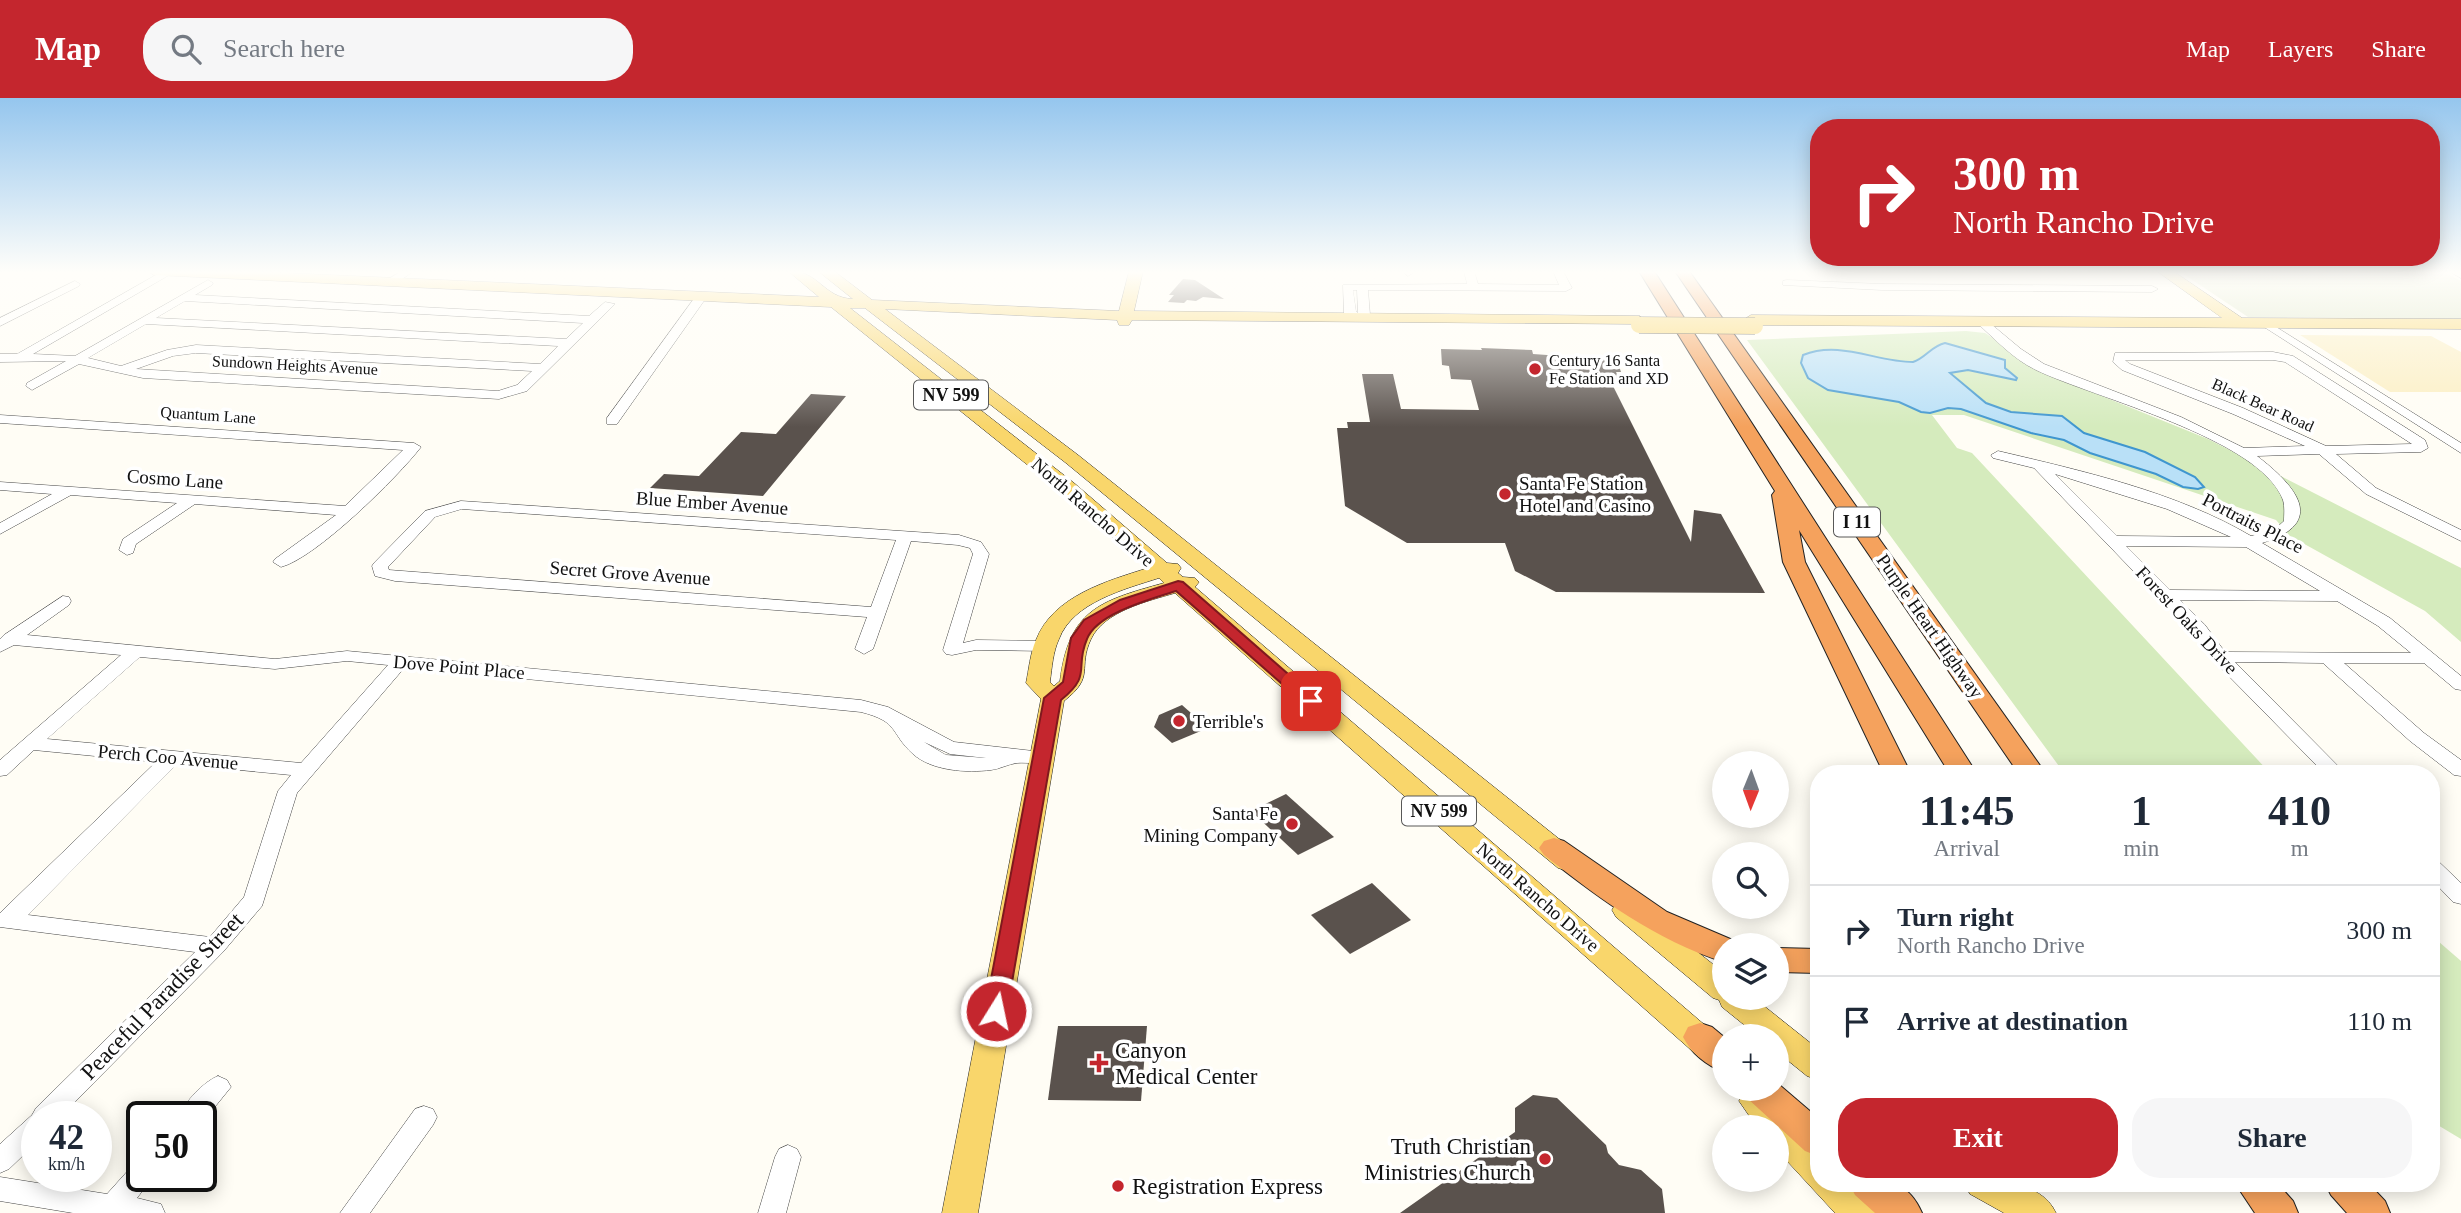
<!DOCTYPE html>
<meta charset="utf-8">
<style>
body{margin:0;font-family:"Times New Roman",serif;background:#f6f6f7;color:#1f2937;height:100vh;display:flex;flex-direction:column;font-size:26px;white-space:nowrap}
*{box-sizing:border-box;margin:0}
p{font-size:23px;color:#747a83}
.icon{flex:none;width:38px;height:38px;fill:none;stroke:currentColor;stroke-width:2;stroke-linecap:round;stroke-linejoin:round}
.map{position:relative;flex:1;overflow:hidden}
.panel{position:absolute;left:1810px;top:667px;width:630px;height:427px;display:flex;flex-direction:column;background:#fff;border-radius:28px;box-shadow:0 4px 18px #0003}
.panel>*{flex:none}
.hud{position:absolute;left:1810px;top:21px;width:630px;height:147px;border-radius:28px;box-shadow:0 4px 18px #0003;background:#c4262e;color:#fff;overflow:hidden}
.needle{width:46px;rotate:181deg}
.buttons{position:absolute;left:1712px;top:653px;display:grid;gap:14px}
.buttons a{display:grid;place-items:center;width:77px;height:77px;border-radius:50%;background:#fff;box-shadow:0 4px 18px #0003;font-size:35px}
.speed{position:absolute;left:21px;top:1003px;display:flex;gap:14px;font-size:35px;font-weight:700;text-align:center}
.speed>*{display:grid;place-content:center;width:91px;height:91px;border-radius:50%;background:#fff;box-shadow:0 4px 18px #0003;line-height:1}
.speed small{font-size:18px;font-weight:400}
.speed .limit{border:4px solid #111;border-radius:10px;background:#fff;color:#111}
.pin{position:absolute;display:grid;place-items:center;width:60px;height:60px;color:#fff;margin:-30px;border-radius:14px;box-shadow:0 4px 10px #0006}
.me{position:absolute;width:77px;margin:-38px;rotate:10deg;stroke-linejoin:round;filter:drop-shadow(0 0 5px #0008)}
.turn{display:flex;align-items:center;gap:24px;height:147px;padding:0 28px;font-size:32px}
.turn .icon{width:91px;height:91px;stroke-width:2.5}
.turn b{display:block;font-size:49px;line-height:60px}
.eta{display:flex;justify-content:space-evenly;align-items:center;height:119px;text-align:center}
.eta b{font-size:42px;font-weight:700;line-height:49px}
.cta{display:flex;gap:14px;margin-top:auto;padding:14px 28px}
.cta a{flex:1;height:80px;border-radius:28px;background:#c4262e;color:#fff;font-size:28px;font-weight:700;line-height:80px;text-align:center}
.cta a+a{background:#f6f6f7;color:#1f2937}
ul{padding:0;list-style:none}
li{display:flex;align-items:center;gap:21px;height:91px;padding:0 28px;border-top:2px solid #e0e1e3}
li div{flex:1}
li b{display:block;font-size:26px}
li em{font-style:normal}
header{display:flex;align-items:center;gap:42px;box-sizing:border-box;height:98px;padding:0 35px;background:#c4262e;color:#fff}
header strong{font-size:33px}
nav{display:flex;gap:38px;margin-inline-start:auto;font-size:24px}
.search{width:490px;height:63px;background:#f6f6f7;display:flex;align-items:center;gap:18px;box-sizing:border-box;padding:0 24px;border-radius:28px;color:#747a83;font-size:26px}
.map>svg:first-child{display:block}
</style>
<header>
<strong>Map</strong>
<div class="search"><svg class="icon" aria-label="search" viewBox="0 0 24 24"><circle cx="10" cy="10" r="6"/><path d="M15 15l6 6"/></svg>Search here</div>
<nav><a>Map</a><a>Layers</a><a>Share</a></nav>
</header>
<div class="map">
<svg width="2461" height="1115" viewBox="0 0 2461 1115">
<rect width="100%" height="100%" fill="#fffdf5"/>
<g fill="#d5ebbd">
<polygon points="1966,233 1985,235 2055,279 2208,341 2461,470 2461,544 2425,513 2290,438 2276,422 1964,317 1932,317 1957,350 1972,355 2270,675 2064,675 1747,242"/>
<polygon points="2431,837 2461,863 2461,1041 2431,1023"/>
</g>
<polygon fill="#fbeec1" points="2300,237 2431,238 2461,254 2461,294 2390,294"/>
<polygon fill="#d9e3c4" points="2179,173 2442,173 2461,183 2461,221 2248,219"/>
<path fill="#b9e0f7" stroke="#3f96cf" stroke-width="2" d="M1945 245 2005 262V270L2017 280 2016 282 1968 272 1950 275 1986 305 2011 314 2062 318 2084 335 2145 354 2195 379 2204 389 2198 391 2183 389 2156 376 2090 355 2064 342 2031 335 1961 311 1948 310 1930 315 1921 314 1899 304 1828 292 1808 280 1801 265 1803 257C1840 242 1876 264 1913 264 1926 260 1931 248 1945 245Z"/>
<g fill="#5a524d">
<polygon points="1183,181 1195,182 1224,201 1203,199 1196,203 1187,202 1184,205 1168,204 1174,197 1169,197"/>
<polygon points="1481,250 1532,252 1533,256 1617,262 1621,274 1616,274 1620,284 1611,284 1691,444 1694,412 1721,416 1765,495 1556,494 1515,473 1505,445 1407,445 1345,408 1337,330 1348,330 1347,324 1370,324 1362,276 1393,276 1401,311 1479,312 1471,282 1451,281 1449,268 1442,267 1441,251 1482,252"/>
<polygon points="811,296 846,298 763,398 650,390 664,376 699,378 741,334 776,336"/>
<polygon points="1182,607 1208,630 1172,645 1154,629 1159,617"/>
<polygon points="1286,696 1334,739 1298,757 1251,713"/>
<polygon points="1372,785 1411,822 1350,856 1311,817"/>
<polygon points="1058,928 1147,928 1141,1003 1048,1002"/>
<polygon points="1533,997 1557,1000 1606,1047 1608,1055 1619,1067 1641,1072 1662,1091 1665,1115 1400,1115 1515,1034 1515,1010"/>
</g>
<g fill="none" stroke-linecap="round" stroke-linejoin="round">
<defs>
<g id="minor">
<path d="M163 173H176L33 256 75 258 208 182 213 185 212 187 195 197 589 218 605 204 615 206 527 293 499 301 143 280 79 266 32 292 26 288 27 285 66 263 0 264V256H17ZM185 203 583 225 566 241 156 220ZM146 226 558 248 540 266 196 247 167 252 121 268 88 260ZM196 255 532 273 517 287 498 293 136 271 173 258Z"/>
<polygon points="402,173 414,173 393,187 385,187 385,183"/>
<polygon points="1402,173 1412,173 1413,175 1408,178"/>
<path d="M1464 173H1474L1478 186 1559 187 1553 173H1563L1572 190 1566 193 1368 192 1370 217 1358 222 1344 215 1343 187 1467 186ZM1353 192H1357L1358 215 1356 213Z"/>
<polygon points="2449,173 2461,173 2461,180"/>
<polygon points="1787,182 1882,186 2152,188 2158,191 2152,194 1882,192 1783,187 1783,183"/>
<polygon points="75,183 80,186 79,188 0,228 0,220"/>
<polygon points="696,198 706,200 617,326 607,326 607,320"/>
<path d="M1977 221H1985L2021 251 2044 266 2181 319 2244 350 2305 348 2233 316 2122 272 2113 264 2115 255 2273 254 2293 258 2425 342 2428 350 2421 354 2336 356 2376 390 2461 432V443L2366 396 2319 356 2257 358C2295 387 2329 425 2262 445L2390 520 2461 578V592L2455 591 2424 565H2344L2424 635 2461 662V678L2454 677 2410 643 2323 565 2235 564 2346 676H2325L2214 563 2193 535 2034 370 1993 360 1991 357 1998 353C2083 373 2176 394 2251 438L2274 432 2284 423C2284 417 2285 409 2283 402 2260 340 2094 300 2036 272 2013 261 1996 242 1977 225ZM2125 262H2273L2285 264 2412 346 2326 348 2243 310 2130 266ZM2055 376 2167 411 2231 439 2117 438ZM2126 448 2246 449 2320 493 2170 492ZM2180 502 2337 503 2378 528 2411 555 2225 554 2205 527Z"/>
<polygon points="2265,222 2461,345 2461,355 2261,227 2259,225"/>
<path d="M0 317 414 345 421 349C398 379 316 460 281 469L273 464 275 461 336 417 195 406 136 446 133 455 127 457 119 452 123 441 177 405 71 397 0 436V425L52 396 0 392V384L345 408 403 352 0 325Z"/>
<path d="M461 403 959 437 981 444 989 456 963 545 976 542 1046 543 1055 548 1046 553 976 552 952 557 946 556 943 552 973 456 970 450 958 447 911 443 873 551 864 556 855 551 867 519 395 483 375 478 372 468 374 465 425 413ZM462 411 896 442 871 509 389 472 388 469 435 419Z"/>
<path d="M63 498 69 499 71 503 69 507 27 537 275 561 347 553 861 602 888 609 954 644 1042 654 1049 656 1052 660 1049 664C1038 667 1028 664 1017 665 1008 666 1000 671 991 672 967 675 932 673 913 656 889 634 900 624 861 614L405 569 297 695 262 808 223 854 61 1018H37V1044L9 1071 0 1075V1046L32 1017 36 1010 195 854 0 829V815L156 664 34 652 7 677 0 678V662L121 557 14 547 0 554V541L4 537ZM140 559 275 571 347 563 388 567 301 665 47 641ZM924 644 950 656 986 660 946 657ZM177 666 291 677 278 693 244 799 210 839 28 817Z"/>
<polygon points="2431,761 2438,763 2461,785 2461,806 2453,804 2431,781"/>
<path d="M218 978 227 982 231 989 201 1026V1018H179C185 1004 203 984 218 978Z"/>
<polygon points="424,1008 433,1011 437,1019 433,1027 370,1115 340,1115 415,1011"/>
<polygon points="788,1047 797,1051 801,1059 786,1115 758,1115 775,1059 779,1051"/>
<polygon points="142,1063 142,1078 154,1078 137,1100 161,1106 165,1115 73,1115 0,1103 0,1079 107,1096 133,1067"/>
</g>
<g id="major">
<path d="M147 173H241L819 199 788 173C819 172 823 200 853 201L818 173H834L872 202 1119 213 1129 173H1143L1134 213 1640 218 1643 221 1635 226 1132 222 1129 227H1119L1117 222 885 211 1078 357 1578 756 1582 763 1578 770 1568 773 1558 770 1066 365 865 210H850L1074 385 1167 465 1178 466 1181 470 1178 475 1183 479 1195 480 1199 484 1195 489 1721 941 1724 946 1721 959 1710 963 1699 959 1175 495C1148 503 1104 513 1091 541 1077 571 1096 578 1064 603L978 1115H942L1041 601 1026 585C1029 571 1030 556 1036 542 1053 498 1107 483 1148 470L1060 393 831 209 154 177ZM1159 480 1164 485C1099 503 1069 512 1060 583L1054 588 1050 584C1052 569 1053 554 1059 541 1073 504 1125 491 1159 480Z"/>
<polygon points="2157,173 2173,173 2242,220 2461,221 2461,231 1751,227 1743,222 1751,217 2222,220"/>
<polygon points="1626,801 1636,805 1724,875 1724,900 1754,900 1818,951 1818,982 1807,978 1776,953 1776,938 1758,938 1722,909 1719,902 1713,900 1616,819 1612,812 1616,805"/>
<polygon points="1751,990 1767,993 1818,1050 1818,1085 1853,1085 1872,1103 1877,1115 1835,1115 1776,1051 1776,1029 1757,1029 1739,1003 1743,993"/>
<path d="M1965 1085C1996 1085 2040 1081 2056 1115H2004L1970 1096Z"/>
</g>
<g id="highway">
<polygon points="1639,173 1654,173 1977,676 1950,676 1799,432 1805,464 1911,676 1884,676 1783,464 1772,397 1775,393"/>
<polygon points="1675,173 1689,173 2046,676 2019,676"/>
<path d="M1554 740 1564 743 1667 814 1735 843 1737 847H1724V864C1655 842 1600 801 1544 757L1539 750 1544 743Z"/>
<polygon points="1776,850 1818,851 1818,875 1776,874"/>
<path d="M1700 925 1712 929 1724 939V974C1707 968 1691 955 1683 939L1688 929Z"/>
<polygon points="1776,984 1818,1020 1818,1058 1805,1053 1747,1000 1742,990 1776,990"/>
<path d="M1849 1085C1883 1085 1906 1078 1922 1115H1875L1855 1097Z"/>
<polygon points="2235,1085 2277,1085 2293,1103 2298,1115 2255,1115"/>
<polygon points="2325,1085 2368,1085 2385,1103 2390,1115 2347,1115 2331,1097"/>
</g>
</defs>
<use href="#minor" stroke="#444" stroke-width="1"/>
<use href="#major" stroke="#222" stroke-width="1"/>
<use href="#highway" stroke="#222" stroke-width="2"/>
<use href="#minor" fill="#fff" fill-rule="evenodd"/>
<use href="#major" fill="#f9d66b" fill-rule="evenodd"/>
<use href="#highway" fill="#f5a25d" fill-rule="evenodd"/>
<defs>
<polyline id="major-bridge" points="1639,227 1755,228"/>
</defs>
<use href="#major-bridge" stroke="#222" stroke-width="17" stroke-linecap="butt"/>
<use href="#major-bridge" stroke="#f9d66b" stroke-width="16"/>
</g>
<linearGradient id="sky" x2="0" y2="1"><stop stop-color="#95c6ee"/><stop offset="0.53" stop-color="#fffefa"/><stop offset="1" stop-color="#fffefa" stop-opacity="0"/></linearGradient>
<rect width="2461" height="329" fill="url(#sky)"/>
<path fill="#c4262e" stroke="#7f191e" stroke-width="2" d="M1178 483 1183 484 1319 603 1311 608 1305 606 1176 493C1152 501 1097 515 1087 541 1074 571 1093 576 1061 602L1007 913 1003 919 996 922 988 919 985 913 1044 600 1063 584 1071 540 1084 522 1120 502Z"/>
<g fill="#c4262e" stroke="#fff" stroke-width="2.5">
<circle cx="1535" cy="271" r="7"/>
<circle cx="1505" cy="396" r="7"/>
<circle cx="1179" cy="623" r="7"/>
<circle cx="1292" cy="726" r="7"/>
<path d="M1095.5 954.5h7v7h7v7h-7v7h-7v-7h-7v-7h7z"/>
<circle cx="1545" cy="1061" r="7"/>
<circle cx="1118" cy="1088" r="7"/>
</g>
<g text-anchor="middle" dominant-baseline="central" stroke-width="7" stroke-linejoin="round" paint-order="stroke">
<g font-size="16" fill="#111" stroke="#fff" text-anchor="start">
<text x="1549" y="262">Century 16 Santa<tspan x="1549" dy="18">Fe Station and XD</tspan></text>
</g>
<g font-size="16" fill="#111" stroke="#fff">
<text transform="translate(295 267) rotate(3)">Sundown Heights Avenue</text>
<text transform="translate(2263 307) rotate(24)">Black Bear Road</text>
<text transform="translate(208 317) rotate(4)">Quantum Lane</text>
</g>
<g fill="#fff" stroke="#585858" stroke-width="2">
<rect x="914" y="282.5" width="74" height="29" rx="5"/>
<rect x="1834" y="409.5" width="46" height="29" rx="5"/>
<rect x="1402" y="698.5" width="74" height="29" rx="5"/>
</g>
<g font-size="18" font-weight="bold" fill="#111">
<text x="951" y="297">NV 599</text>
<text x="1857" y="424">I 11</text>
<text x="1439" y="713">NV 599</text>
</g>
<g font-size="19" fill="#111" stroke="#fff">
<text transform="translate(175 381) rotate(4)">Cosmo Lane</text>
<text transform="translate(712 405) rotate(4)">Blue Ember Avenue</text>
<text transform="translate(1093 414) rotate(41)">North Rancho Drive</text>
<text transform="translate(2253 425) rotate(27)">Portraits Place</text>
<text transform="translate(630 475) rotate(4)">Secret Grove Avenue</text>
<text transform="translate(2187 522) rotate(47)">Forest Oaks Drive</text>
<text transform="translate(1930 528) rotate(55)">Purple Heart Highway</text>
<text transform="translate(459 569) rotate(5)">Dove Point Place</text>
<text transform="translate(168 659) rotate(5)">Perch Coo Avenue</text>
<text transform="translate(1538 799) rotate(41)">North Rancho Drive</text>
</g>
<g font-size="19" fill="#111" stroke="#fff" text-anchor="start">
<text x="1519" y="385">Santa Fe Station<tspan x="1519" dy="22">Hotel and Casino</tspan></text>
<text x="1193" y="623">Terrible's</text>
<text x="1278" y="715" text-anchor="end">Santa Fe<tspan x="1278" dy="22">Mining Company</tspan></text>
</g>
<g font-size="23" fill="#111" stroke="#fff">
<text transform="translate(162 898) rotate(-46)">Peaceful Paradise Street</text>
</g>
<g font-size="23" fill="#111" stroke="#fff" text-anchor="start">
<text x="1115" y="952">Canyon<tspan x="1115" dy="26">Medical Center</tspan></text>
<text x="1531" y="1048" text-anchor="end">Truth Christian<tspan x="1531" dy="26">Ministries Church</tspan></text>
<text x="1132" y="1088">Registration Express</text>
</g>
</g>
</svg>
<div class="buttons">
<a><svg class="needle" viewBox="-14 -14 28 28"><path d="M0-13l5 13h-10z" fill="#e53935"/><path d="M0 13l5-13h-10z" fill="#747a83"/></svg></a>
<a><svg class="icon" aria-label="search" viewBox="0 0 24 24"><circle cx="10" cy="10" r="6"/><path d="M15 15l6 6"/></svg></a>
<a><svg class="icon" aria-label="layers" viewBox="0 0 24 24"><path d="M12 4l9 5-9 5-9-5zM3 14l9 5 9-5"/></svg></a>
<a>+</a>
<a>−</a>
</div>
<div class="speed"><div>42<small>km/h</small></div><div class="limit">50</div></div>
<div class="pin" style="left:1311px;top:603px;background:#d93025"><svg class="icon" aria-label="arrive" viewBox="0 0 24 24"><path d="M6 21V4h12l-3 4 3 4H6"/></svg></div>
<svg class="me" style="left:996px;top:913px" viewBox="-20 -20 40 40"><circle r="17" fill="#c4262e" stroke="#fff" stroke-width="3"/><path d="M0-11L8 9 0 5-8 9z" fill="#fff"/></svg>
<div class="hud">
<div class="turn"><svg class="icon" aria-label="right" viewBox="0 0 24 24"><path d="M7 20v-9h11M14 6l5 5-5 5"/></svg><div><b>300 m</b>North Rancho Drive</div></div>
</div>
<section class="panel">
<div class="eta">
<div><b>11:45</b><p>Arrival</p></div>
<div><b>1</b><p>min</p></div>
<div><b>410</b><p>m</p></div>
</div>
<ul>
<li><svg class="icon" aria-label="right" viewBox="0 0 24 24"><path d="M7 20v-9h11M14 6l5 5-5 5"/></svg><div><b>Turn right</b><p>North Rancho Drive</p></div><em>300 m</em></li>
<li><svg class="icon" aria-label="arrive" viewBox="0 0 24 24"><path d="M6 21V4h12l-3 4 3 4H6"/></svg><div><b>Arrive at destination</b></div><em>110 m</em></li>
</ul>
<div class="cta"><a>Exit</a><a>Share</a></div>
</section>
</div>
